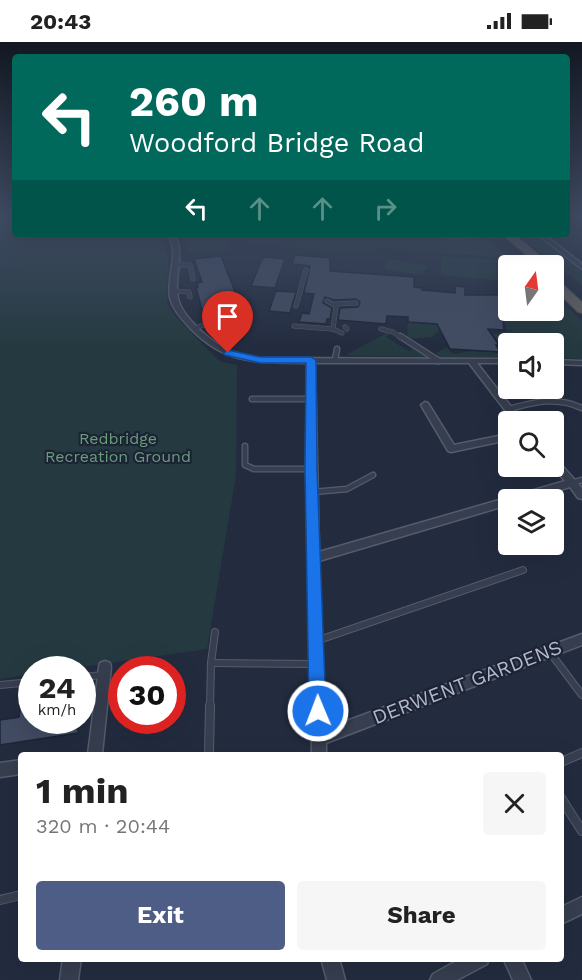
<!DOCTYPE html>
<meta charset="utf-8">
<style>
body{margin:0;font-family:"Work Sans",sans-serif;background:#f6f6f6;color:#222;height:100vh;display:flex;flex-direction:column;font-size:22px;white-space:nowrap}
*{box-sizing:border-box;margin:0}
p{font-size:20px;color:#767676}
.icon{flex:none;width:33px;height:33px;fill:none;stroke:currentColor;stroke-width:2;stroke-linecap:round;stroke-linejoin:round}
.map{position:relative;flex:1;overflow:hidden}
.details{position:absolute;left:18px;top:710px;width:546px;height:210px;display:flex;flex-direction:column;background:#fff;border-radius:6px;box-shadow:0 6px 24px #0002}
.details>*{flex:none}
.guide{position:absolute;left:12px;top:12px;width:558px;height:183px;border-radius:6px;box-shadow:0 6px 24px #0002;background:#00695c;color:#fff;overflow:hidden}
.needle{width:39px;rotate:14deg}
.controls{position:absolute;left:498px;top:213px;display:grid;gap:12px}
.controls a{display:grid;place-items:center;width:66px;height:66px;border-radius:6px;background:#fff;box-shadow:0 6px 24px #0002;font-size:30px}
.speed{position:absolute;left:18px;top:614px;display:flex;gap:12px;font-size:30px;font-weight:700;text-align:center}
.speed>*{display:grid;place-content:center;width:78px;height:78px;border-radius:50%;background:#fff;box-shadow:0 6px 24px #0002;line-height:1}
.speed small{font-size:15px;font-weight:400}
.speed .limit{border:9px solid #d22;background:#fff;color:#111}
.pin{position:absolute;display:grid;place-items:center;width:51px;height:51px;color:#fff;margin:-62px -26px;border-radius:50% 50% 50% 0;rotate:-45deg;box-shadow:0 0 6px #0007}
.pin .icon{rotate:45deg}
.me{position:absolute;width:66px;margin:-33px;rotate:359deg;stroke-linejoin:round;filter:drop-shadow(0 0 4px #0008)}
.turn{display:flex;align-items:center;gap:21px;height:126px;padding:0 18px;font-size:27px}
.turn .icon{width:78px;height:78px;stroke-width:2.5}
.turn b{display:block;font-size:42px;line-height:51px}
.lanes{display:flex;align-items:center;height:57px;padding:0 18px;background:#0003;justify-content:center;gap:30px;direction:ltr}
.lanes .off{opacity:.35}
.round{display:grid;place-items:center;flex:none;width:63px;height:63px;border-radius:6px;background:#f6f6f6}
.headline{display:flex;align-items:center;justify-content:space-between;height:102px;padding:0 18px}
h1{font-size:36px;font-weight:700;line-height:45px}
.primary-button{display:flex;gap:12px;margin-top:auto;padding:12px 18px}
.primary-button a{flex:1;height:69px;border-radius:6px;background:#4e5d85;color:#fff;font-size:24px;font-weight:700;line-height:69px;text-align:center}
.primary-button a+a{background:#f6f6f6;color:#222}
.status{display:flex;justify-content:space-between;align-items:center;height:42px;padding:0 30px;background:#fff;direction:ltr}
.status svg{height:16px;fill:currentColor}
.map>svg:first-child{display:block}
</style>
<div class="status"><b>20:43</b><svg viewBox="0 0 49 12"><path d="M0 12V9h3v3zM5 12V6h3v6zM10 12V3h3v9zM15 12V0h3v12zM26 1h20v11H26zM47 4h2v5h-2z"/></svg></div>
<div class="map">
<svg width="582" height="938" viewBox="0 0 582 938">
<rect width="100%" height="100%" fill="#232c3f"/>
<g fill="#253a40">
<polygon points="0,174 15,174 15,192 153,192 166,205 168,215 167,262 176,275 215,315 222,320 237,323 236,433 207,607 67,627 32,627 31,632 0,637"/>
<polygon points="187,192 226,192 228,208 188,210"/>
<polygon points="231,192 482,194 500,207 492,210 503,209 520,223 509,223 498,215 383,206 353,211 232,199"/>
<polygon points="517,192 535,192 582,230 582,243"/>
<polygon points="441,214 495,218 497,238 441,233"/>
<polygon points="389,217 427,224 422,233 384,227"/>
<polygon points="508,253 508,268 554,268 554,253 582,279 582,317 554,316 554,302 508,302 508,315 439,315 436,311 447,305 453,312 481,308 501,311 504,309 493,292 513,289 506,287 504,272 468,259 504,262"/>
<polygon points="408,280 442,283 442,285 432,295 407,297"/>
<polygon points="387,291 389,293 386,295 409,309 413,307 427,315 340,313 346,313"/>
</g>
<g fill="#414b62" stroke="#1e2536" stroke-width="1.5">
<polygon points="295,213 330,216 330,229 414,235 414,245 422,246 422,248 455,251 455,244 465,245 465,253 500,253 504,288 488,287 499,303 496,303 500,310 450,307 437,282 408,280 408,275 387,274 386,282 338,278 340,266 358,265 360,260 356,257 334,258 325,255 323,261 332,266 330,277 327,277 326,282 299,280 302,271 309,272 314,252 304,251 310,224 292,222"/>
<polygon points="221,214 243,270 204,275 196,245 198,245 197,241 202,240 194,217"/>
<polygon points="267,215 285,217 275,246 251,244 262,217"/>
<polygon points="276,249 296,250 290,271 269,269"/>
<polygon points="32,665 32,678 78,678 78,691 0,703 0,678 19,675 20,667"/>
</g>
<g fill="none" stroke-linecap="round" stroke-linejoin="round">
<defs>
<g id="service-far3">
<polyline points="485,192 495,193"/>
<polyline points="448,193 452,196 479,192"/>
<polyline points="175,223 190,223 193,237"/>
<polyline points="174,249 189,250 190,255"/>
<polyline points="327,259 336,264 333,287"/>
<polyline points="335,262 356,261"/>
<polyline points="296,264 306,228"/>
<polyline points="294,284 333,287 342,291"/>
<polyline points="345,285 347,287"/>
<polyline points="196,286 213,279"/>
<polyline points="381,287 393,290 402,296"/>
</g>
<g id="service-far2">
<polyline points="400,294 439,319"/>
<polyline points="335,318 337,307"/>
<polyline points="252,357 311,357"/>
<path d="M509 367C535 360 557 354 582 366"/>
<polyline points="245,404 245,423 254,427 311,427"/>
<polyline points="571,441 582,438"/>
<polyline points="313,450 347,447 373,433"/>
</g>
<g id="service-far1">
<polyline points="316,599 523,528"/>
<polyline points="549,609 582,653"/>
<polyline points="211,621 315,622"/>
<polyline points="82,635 103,633"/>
<polyline points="0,643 32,640"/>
<polyline points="210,664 211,621 215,590"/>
</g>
<g id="service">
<polyline points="209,712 210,663"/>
<polyline points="561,720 582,711"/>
<polyline points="561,756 582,789"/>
<polyline points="0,858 21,853"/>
</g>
<g id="minor">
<path d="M168 192H174C186 212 173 234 178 256 182 276 214 303 233 310 241 313 251 315 260 316L508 317V321H477L523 380H514L469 321H315L319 510 565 439 552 424 554 417 557 418 582 446V457L578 456 570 445 527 458H508V463L319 519 325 687 582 592V603L326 701V712H312L306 427 307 321C259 320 227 324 191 287 183 278 173 268 170 256 166 234 180 212 168 192Z"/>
<polygon points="537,192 544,192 582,222 582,227"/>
<polygon points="554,318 582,319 582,323 554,322"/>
<polygon points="425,360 428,361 454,403 508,392 508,398 451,410 448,409 421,363"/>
<polygon points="105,619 110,621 111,625 102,712 88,712 99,625 100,621"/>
<polygon points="21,718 21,732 0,735 0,721"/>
<polygon points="582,855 582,872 561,882 561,865"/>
<polygon points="63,916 81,916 78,938 60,938"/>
<polygon points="321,916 339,916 345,938 327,938"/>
<polygon points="462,916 489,916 487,922 457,938 430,938 433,932"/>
<polygon points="503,916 521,916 531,938 513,938"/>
</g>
<g id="trunk">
<polygon points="502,192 514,192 552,224 539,224"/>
<polygon points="554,237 558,238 582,260 582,271 578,270 554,247"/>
</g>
</defs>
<use href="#service-far3" stroke="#555c6d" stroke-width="5"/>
<use href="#service-far2" stroke="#555c6d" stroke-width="7"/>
<use href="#service-far1" stroke="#555c6d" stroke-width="8"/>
<use href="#service" stroke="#555c6d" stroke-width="10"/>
<use href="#minor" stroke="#555c6d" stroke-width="3"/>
<use href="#trunk" stroke="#42495a" stroke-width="2"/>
<use href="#service-far3" stroke="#373e4f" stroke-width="4"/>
<use href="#service-far2" stroke="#373e4f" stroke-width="4.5"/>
<use href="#service-far1" stroke="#373e4f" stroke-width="6"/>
<use href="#service" stroke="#373e4f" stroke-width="8"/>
<use href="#minor" fill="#373e4f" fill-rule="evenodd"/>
<use href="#trunk" fill="#666461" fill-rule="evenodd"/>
</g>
<linearGradient id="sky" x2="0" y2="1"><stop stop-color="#131823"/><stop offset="0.57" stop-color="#3f4b63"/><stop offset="1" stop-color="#3f4b63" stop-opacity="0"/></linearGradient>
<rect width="582" height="305" fill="url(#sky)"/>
<polygon fill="#1a73e8" stroke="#114b97" stroke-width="1.5" points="228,308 260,315 311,315 316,318 317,427 326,669 324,675 318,678 311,675 309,669 305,427 306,321 260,321 225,313 223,311"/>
<g text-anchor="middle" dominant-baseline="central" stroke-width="4.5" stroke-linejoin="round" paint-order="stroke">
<g font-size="16" fill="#689c7a" stroke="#1c2334">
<text x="118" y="396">Redbridge<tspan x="118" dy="18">Recreation Ground</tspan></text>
</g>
<g font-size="20" fill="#b3b9ca" stroke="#1c2334">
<text transform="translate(467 640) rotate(-21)">DERWENT GARDENS</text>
</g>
</g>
</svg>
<div class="controls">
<a><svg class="needle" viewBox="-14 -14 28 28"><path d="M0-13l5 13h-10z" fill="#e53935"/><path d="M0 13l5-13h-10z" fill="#767676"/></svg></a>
<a><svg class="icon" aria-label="sound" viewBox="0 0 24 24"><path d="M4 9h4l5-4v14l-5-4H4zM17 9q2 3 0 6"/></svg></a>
<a><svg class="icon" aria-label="search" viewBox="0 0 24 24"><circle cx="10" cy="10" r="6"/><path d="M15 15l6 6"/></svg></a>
<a><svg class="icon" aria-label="layers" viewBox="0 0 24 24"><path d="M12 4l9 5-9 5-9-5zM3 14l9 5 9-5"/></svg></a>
</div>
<div class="speed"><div>24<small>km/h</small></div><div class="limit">30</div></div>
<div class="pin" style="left:228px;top:311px;background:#d93025"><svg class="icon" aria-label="arrive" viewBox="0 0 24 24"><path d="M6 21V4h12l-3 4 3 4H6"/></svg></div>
<svg class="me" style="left:318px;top:669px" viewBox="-20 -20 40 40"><circle r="17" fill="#1a73e8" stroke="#fff" stroke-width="3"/><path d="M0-11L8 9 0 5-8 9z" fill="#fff"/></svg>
<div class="guide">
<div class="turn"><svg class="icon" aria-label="left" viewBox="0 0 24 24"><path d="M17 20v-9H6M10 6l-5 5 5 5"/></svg><div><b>260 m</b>Woodford Bridge Road</div></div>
<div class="lanes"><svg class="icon" aria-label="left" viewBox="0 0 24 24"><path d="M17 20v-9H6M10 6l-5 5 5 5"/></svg><svg class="icon off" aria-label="ahead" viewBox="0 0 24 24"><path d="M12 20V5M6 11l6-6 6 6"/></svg><svg class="icon off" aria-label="ahead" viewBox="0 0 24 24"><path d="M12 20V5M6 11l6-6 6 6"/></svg><svg class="icon off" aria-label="right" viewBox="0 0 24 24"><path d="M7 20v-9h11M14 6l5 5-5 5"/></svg></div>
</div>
<section class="details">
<div class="headline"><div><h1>1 min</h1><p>320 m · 20:44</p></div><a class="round"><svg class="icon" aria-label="close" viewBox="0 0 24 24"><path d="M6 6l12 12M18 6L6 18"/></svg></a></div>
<div class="primary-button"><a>Exit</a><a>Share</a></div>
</section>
</div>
